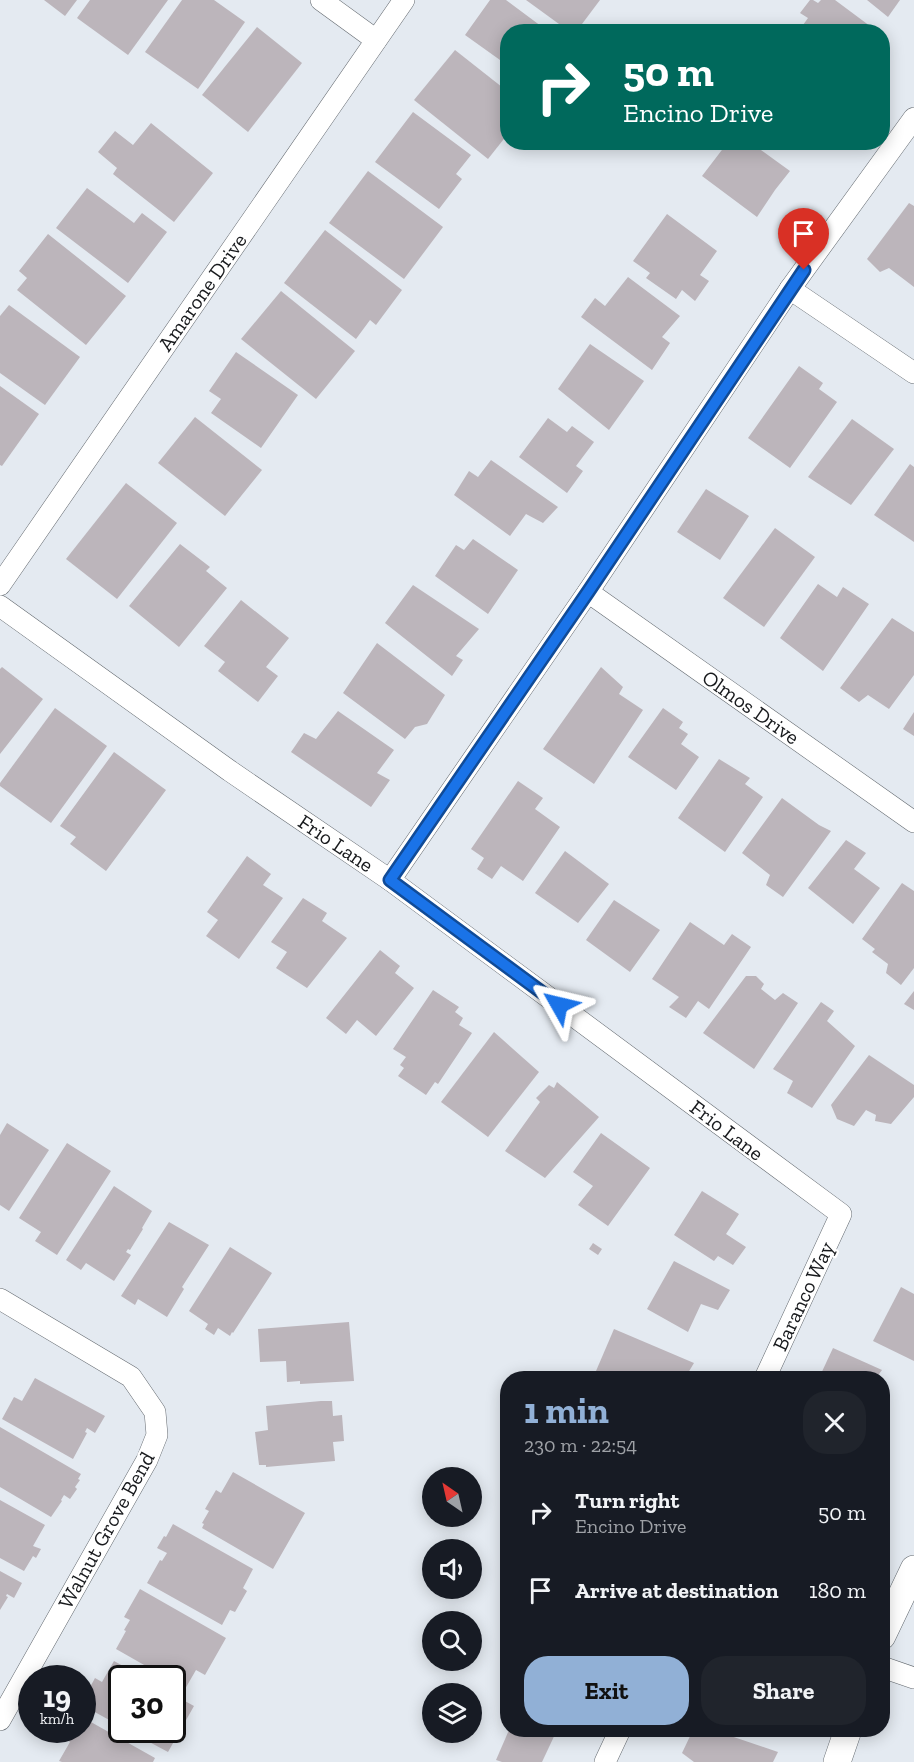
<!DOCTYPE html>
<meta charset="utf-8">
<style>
body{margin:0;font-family:"Zilla Slab",serif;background:#20242c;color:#f1f3f6;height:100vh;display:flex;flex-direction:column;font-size:22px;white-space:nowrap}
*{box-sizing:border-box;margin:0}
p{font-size:20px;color:#9ea1a6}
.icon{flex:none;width:33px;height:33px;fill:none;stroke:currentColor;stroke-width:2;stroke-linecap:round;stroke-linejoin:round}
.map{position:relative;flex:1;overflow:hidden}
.drawer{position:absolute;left:500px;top:1371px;width:390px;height:366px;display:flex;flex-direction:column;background:#171b24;border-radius:24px;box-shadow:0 3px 15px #0003}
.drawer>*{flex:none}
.guide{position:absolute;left:500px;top:24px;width:390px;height:126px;border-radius:24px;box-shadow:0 3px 15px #0003;background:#00695c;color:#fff;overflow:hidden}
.needle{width:39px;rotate:326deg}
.tools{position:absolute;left:422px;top:1467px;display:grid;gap:12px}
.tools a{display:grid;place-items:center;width:60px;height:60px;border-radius:50%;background:#171b24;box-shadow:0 3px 15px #0003;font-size:30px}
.speed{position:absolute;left:18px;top:1665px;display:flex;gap:12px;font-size:30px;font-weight:700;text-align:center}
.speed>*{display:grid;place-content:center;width:78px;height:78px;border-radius:50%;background:#171b24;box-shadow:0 3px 15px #0003;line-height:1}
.speed small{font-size:15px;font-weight:400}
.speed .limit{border:3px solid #111;border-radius:9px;background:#fff;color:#111}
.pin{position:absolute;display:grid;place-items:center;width:51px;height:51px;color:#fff;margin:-62px -26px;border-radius:50% 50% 50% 0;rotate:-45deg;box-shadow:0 0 6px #0007}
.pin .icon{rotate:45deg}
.me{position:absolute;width:66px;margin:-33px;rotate:307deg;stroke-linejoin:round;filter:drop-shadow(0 0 4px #0008)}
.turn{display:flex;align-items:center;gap:21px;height:126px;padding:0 24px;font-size:27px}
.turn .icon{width:78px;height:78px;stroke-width:2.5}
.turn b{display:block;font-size:42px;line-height:51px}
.round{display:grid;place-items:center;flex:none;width:63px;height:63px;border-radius:24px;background:#20242c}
.summary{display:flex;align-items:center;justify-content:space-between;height:102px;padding:0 24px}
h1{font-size:36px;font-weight:800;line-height:45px;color:#91b0d6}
.primary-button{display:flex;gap:12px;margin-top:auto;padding:12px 24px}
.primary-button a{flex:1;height:69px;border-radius:24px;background:#91b0d6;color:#111;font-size:24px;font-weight:800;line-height:69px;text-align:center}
.primary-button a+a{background:#20242c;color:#f1f3f6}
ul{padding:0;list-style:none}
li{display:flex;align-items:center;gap:18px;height:78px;padding:0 24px}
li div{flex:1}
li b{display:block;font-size:22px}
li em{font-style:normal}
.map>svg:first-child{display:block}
</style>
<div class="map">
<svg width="914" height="1762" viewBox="0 0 914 1762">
<rect width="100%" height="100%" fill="#e4eaf1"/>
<g fill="#bcb5bb">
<polygon points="44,0 77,0 65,16"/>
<polygon points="90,0 168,0 128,55 77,18"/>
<polygon points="182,0 214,0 245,22 198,89 145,52"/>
<polygon points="490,0 506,0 549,32 507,32 507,65 465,35"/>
<polygon points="526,0 600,0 576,32 570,32"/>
<polygon points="810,0 813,0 818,3 821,0 835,0 878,32 798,32 808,18 800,13"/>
<polygon points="867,0 900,0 888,17"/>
<polygon points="257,27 302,63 248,132 202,95"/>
<polygon points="455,50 507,91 507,135 488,159 414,100"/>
<polygon points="413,112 471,155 456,174 462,179 439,209 375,162"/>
<polygon points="151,123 213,173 174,222 113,174 117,168 98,152 115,131 133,145"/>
<polygon points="728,142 750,142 790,171 775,190 757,217 702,176"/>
<polygon points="368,171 443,227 404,279 329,223"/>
<polygon points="87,188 134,223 142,213 167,232 128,283 56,228"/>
<polygon points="909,203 914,206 914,287 889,268 880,272 867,259"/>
<polygon points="667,214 717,251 700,275 709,281 695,301 682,290 676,299 646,278 650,273 633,261"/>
<polygon points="325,230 402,290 376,325 370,320 356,339 284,283"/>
<polygon points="48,234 126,296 86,345 17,290 27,278 19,271"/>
<polygon points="628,277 680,316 662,337 670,343 652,370 581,317 595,298 605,306"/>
<polygon points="281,291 355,351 316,399 241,339"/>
<polygon points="9,305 80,357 45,405 0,373 0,316"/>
<polygon points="590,344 644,381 609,430 558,389"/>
<polygon points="236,352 298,395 261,448 211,413 221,399 209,391"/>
<polygon points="799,366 823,383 819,389 837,402 790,468 748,438"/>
<polygon points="0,386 39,414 2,466 0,465"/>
<polygon points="195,417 262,470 225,516 158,463"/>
<polygon points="548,418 567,432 572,426 594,442 576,466 583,471 567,493 519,457"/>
<polygon points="852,419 894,449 851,505 808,477"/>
<polygon points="491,460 558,507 543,523 526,514 510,536 454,495 469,471 478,477"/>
<polygon points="910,464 914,467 914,542 874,515"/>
<polygon points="126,483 177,523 117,599 66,559"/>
<polygon points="706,489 749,516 720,560 677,532"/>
<polygon points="775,528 815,557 764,627 723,598"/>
<polygon points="473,539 518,570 488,614 435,576 456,545 464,550"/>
<polygon points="180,544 210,567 206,571 227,588 179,647 129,606"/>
<polygon points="818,584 837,597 843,587 869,604 823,671 780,638"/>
<polygon points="413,585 479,629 456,656 463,660 452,676 385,623"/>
<polygon points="241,600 289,638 266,667 278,676 258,702 218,671 225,662 204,646"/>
<polygon points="892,618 914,632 914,675 889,709 868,695 859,702 840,688"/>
<polygon points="377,643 445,695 427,724 415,727 405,739 343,693"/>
<polygon points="2,667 43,699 0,754 0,669"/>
<polygon points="601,667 623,687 619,694 643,710 594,784 543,749"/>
<polygon points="55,708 107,746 51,823 0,786 0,783"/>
<polygon points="663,708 683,722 679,728 688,734 681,744 699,757 676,790 628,757"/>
<polygon points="338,711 394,750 377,773 390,780 371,807 291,752 304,733 316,739"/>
<polygon points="914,712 914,736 903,729"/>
<polygon points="114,752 166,790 106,871 70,844 76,837 60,826"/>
<polygon points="719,759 750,778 745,784 763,797 725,852 678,818"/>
<polygon points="518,781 543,798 535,809 560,827 523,881 501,866 492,879 477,869 484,858 471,849"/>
<polygon points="782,798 819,825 831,831 783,897 766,885 770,875 742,853"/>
<polygon points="846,840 866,853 854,869 880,888 853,924 808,888"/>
<polygon points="565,851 609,884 578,923 535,893"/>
<polygon points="247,856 271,874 263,885 283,898 239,959 206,936 218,920 207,912"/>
<polygon points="902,883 914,891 914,968 901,985 886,973 888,964 872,952 875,949 862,939"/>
<polygon points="303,898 327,913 322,921 347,938 307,988 276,968 287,952 271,942"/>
<polygon points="614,900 660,930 630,972 586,940"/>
<polygon points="690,922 724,945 732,934 751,947 709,1009 698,1001 686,1018 669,1007 679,997 652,979"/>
<polygon points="380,950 400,966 395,973 414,988 376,1036 357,1020 346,1034 326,1018"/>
<polygon points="746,976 756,976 764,984 761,989 775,1000 783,993 798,1003 754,1069 703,1033"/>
<polygon points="433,990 459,1007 455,1012 463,1018 459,1025 472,1033 438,1084 435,1082 426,1095 398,1076 404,1068 400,1065 406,1057 393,1049"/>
<polygon points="914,991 914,1010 904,1004"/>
<polygon points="821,1002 834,1011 827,1021 855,1046 812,1108 787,1093 793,1081 773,1069"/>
<polygon points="494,1032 539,1072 488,1137 441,1102"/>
<polygon points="869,1055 914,1085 914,1097 891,1124 875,1121 876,1115 866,1110 854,1126 837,1119 831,1105"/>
<polygon points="557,1082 599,1117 545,1178 505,1151 540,1102 536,1098 549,1085 554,1088"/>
<polygon points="7,1123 49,1150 9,1211 0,1205 0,1135"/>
<polygon points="601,1133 650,1168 608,1226 578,1205 593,1186 573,1172"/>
<polygon points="67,1143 111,1171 57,1255 35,1241 41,1232 19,1218"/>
<polygon points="114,1186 152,1211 142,1228 143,1229 130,1250 128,1249 126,1252 131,1255 114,1281 86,1263 81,1270 66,1260"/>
<polygon points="702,1191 739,1214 726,1234 746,1247 733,1265 718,1256 714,1261 674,1235"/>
<polygon points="169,1222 209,1245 182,1287 184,1289 167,1317 138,1299 135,1305 121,1296"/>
<polygon points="593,1243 602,1249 598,1255 589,1249"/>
<polygon points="230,1247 272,1273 233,1333 232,1332 230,1336 218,1328 214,1335 205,1329 208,1324 189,1311"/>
<polygon points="674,1261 730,1290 718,1310 701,1304 688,1332 647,1309"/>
<polygon points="901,1287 914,1294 914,1361 873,1341"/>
<polygon points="349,1322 354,1381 300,1384 300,1381 287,1382 286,1361 260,1362 258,1329"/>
<polygon points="614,1329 694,1363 685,1378 593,1378"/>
<polygon points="833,1348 882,1370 876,1378 819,1378"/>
<polygon points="35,1378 105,1416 95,1433 87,1428 85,1432 87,1433 73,1459 2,1419 14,1397 22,1401"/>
<polygon points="321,1401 332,1401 333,1416 342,1415 344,1441 333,1442 335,1461 266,1467 266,1465 259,1465 255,1432 268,1430 266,1406"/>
<polygon points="0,1427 81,1474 78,1479 80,1480 75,1487 77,1489 70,1499 64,1495 61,1500 62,1501 51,1517 0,1487"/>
<polygon points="233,1472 305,1513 273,1569 202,1528 204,1524 202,1523 209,1511 205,1509 216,1490 221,1493"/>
<polygon points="0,1500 45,1525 33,1546 41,1549 36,1558 33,1556 24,1571 0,1558"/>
<polygon points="173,1524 253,1569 243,1588 247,1591 235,1612 230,1610 222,1625 147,1583 160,1560 162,1561 167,1553 157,1548 164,1536 166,1537"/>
<polygon points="0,1571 22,1583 14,1598 7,1594 6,1596 8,1597 0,1610"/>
<polygon points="140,1589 226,1638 205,1675 196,1670 185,1689 172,1682 172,1678 167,1678 116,1649 126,1631 124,1630 130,1620 124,1617"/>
<polygon points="507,1659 507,1678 501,1676"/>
<polygon points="114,1661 145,1678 122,1678 122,1727 82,1705 82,1702 95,1678 102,1682"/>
<polygon points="172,1694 194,1706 168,1752 127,1730 172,1730"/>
<polygon points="82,1717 155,1758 153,1762 62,1762 59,1761 70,1742 64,1738 69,1730 82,1730"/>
<polygon points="509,1730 557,1730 542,1762 502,1762 496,1760"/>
<polygon points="693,1730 713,1730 778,1752 773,1762 694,1762 682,1753"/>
</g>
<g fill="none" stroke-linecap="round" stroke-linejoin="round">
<defs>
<g id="minor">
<polyline points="321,0 376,40"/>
<polyline points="790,289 914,373"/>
<polyline points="0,585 404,0"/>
<polyline points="588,592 914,822"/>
<polyline points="0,606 230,771 390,880 841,1214 765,1378"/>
<polyline points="390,880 588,592 790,289 914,118"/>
<polyline points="0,1299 131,1377 155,1412 157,1435 147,1460 0,1720"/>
<polyline points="882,1667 914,1678"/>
<polyline points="605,1762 620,1730"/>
</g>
<g id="tertiary">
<polyline points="882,1636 914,1569"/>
<polyline points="837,1762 848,1730"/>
</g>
</defs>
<use href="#minor" stroke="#646a70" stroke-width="22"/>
<use href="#tertiary" stroke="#646a70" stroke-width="28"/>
<use href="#minor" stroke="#fff" stroke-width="21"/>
<use href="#tertiary" stroke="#fff" stroke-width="27"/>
</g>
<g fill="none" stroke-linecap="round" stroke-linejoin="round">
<defs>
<polyline id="route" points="559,1005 390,880 588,592 804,270"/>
</defs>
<use href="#route" stroke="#114b97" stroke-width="15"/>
<use href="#route" stroke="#1a73e8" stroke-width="10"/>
</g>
<g text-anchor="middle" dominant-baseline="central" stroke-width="4.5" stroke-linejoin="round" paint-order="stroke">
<g font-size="21" fill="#17191c" stroke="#fff">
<text transform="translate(202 292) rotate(-55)">Amarone Drive</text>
<text transform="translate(751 707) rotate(35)">Olmos Drive</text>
<text transform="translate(336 843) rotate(34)">Frio Lane</text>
<text transform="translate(727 1130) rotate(37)">Frio Lane</text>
<text transform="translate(803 1296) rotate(-65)">Baranco Way</text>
<text transform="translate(106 1530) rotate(-61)">Walnut Grove Bend</text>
</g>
</g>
</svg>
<div class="tools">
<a><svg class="needle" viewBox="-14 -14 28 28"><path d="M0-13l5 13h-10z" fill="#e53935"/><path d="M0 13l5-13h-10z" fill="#9ea1a6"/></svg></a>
<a><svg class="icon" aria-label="sound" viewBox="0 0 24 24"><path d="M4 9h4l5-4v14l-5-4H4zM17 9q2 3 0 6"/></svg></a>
<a><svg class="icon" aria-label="search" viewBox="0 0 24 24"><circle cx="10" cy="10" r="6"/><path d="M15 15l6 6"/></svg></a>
<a><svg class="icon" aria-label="layers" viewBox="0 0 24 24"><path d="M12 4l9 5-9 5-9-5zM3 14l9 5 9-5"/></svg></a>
</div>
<div class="speed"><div>19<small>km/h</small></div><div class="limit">30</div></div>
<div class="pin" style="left:804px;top:270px;background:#d93025"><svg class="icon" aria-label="arrive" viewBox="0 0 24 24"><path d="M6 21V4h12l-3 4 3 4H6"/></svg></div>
<svg class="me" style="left:559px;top:1005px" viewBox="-20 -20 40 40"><path d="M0-17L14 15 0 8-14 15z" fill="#1a73e8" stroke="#fff" stroke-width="4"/></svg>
<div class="guide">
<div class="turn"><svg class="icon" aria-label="right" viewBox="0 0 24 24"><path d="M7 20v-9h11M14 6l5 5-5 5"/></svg><div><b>50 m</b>Encino Drive</div></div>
</div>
<section class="drawer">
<div class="summary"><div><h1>1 min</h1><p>230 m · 22:54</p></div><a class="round"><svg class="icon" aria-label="close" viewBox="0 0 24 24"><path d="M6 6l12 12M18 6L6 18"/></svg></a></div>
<ul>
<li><svg class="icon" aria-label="right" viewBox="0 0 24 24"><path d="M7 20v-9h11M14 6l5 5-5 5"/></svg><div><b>Turn right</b><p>Encino Drive</p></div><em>50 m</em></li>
<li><svg class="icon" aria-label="arrive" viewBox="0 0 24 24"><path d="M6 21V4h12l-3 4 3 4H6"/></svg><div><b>Arrive at destination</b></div><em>180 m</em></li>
</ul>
<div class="primary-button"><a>Exit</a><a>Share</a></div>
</section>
</div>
